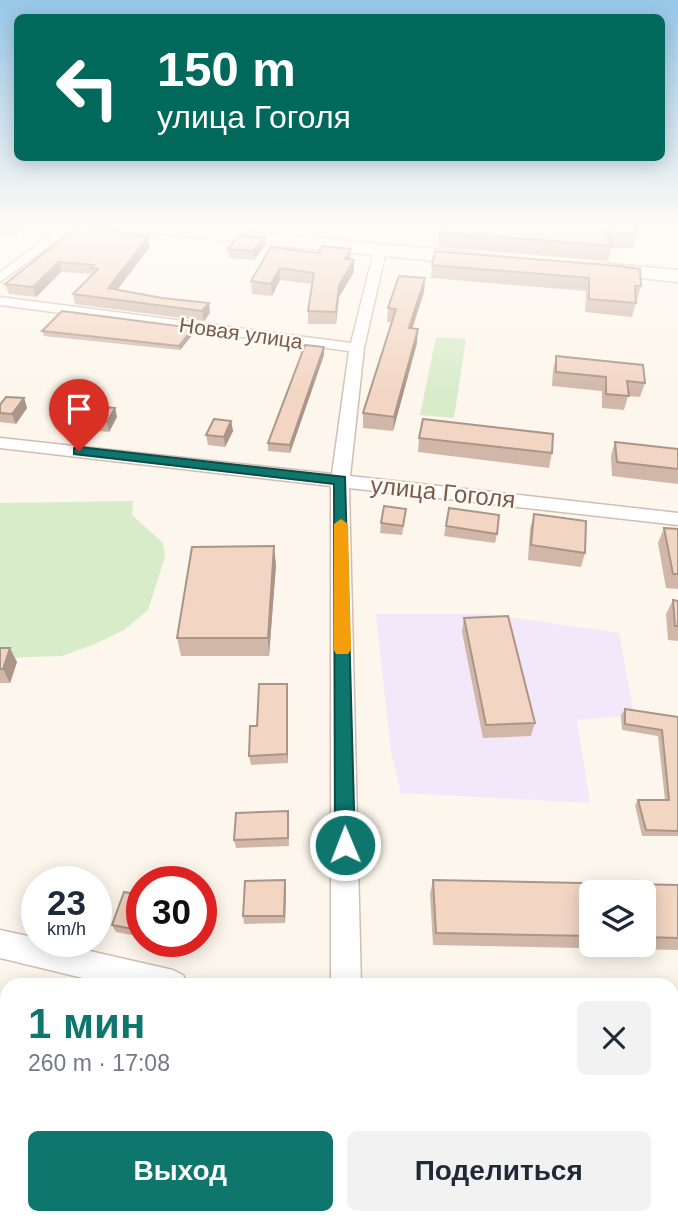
<!DOCTYPE html>
<html lang="ru">
<meta charset="utf-8">
<style>
body{margin:0;font-family:Helvetica,sans-serif;background:#f2f2f3;color:#1f2937;height:100vh;display:flex;flex-direction:column;font-size:26px;white-space:nowrap}
*{box-sizing:border-box;margin:0}
p{font-size:23px;color:#747a83}
.icon{flex:none;width:38px;height:38px;fill:none;stroke:currentColor;stroke-width:2;stroke-linecap:round;stroke-linejoin:round}
.map{position:relative;flex:1;overflow:hidden}
.panel{position:absolute;left:0px;top:978px;width:679px;height:247px;display:flex;flex-direction:column;background:#fff;border-radius:21px 21px 0 0;box-shadow:0 4px 18px #0003}
.panel>*{flex:none}
.banner{position:absolute;left:14px;top:14px;width:651px;height:147px;border-radius:10px;box-shadow:0 4px 18px #0003;background:#00695c;color:#fff;overflow:hidden}
.buttons{position:absolute;left:579px;top:880px;display:grid;gap:14px}
.buttons a{display:grid;place-items:center;width:77px;height:77px;border-radius:10px;background:#fff;box-shadow:0 4px 18px #0003;font-size:35px}
.speed{position:absolute;left:21px;top:866px;display:flex;gap:14px;font-size:35px;font-weight:700;text-align:center}
.speed>*{display:grid;place-content:center;width:91px;height:91px;border-radius:50%;background:#fff;box-shadow:0 4px 18px #0003;line-height:1}
.speed small{font-size:18px;font-weight:400}
.speed .limit{border:10px solid #d22;background:#fff;color:#111}
.pin{position:absolute;display:grid;place-items:center;width:60px;height:60px;color:#fff;margin:-72px -30px;border-radius:50% 50% 50% 0;rotate:-45deg;box-shadow:0 0 7px #0007}
.pin .icon{rotate:45deg}
.me{position:absolute;width:77px;margin:-38px;rotate:359deg;stroke-linejoin:round;filter:drop-shadow(0 0 5px #0008)}
.turn{display:flex;align-items:center;gap:24px;height:147px;padding:0 28px;font-size:32px}
.turn .icon{width:91px;height:91px;stroke-width:2.5}
.turn b{display:block;font-size:49px;line-height:60px}
.round{display:grid;place-items:center;flex:none;width:74px;height:74px;border-radius:10px;background:#f2f2f3}
.headline{display:flex;align-items:center;justify-content:space-between;height:119px;padding:0 28px}
h1{font-size:42px;font-weight:600;line-height:52px;color:#0f766e}
.action{display:flex;gap:14px;margin-top:auto;padding:14px 28px}
.action a{flex:1;height:80px;border-radius:10px;background:#0f766e;color:#fff;font-size:28px;font-weight:600;line-height:80px;text-align:center}
.action a+a{background:#f2f2f3;color:#1f2937}
.map>svg:first-child{display:block}
</style>
<div class="map">
<svg width="678" height="1224" viewBox="0 0 678 1224">
<rect width="100%" height="100%" fill="#fdf6ec"/>
<polygon fill="#f3e8fa" points="376,614 488,614 619,633 634,715 577,720 590,803 401,793 391,753"/>
<g fill="#d8ecc9">
<polygon points="436,337 466,339 454,418 420,415"/>
<polygon points="133,501 132,515 163,543 165,557 148,610 124,630 95,644 62,656 0,658 0,503"/>
</g>
<g fill="none" stroke-linecap="round" stroke-linejoin="round">
<defs>
<g id="street">
<polygon points="66,224 80,224 0,282 0,272"/>
<polygon points="380,247 386,251 364,348 350,476 678,513 678,525 349,488 361,985 331,985 331,486 0,448 0,438 332,474 349,351 0,305 0,297 351,343 374,251"/>
<polygon points="0,930 37,938 37,942 50,942 173,970 183,975 188,985 112,985 0,958"/>
<polygon points="672,1085 678,1086 678,1118 672,1117"/>
<polygon points="336,1218 370,1218 371,1224 335,1224"/>
</g>
<g id="secondary">
<polygon points="100,224 167,224 477,253 487,259 477,265 109,229"/>
<polygon points="599,263 678,270 678,282 592,273 589,269 592,265"/>
</g>
</defs>
<use href="#street" stroke="#d1beb0" stroke-width="3"/>
<use href="#secondary" stroke="#d6c0b0" stroke-width="3"/>
<use href="#street" fill="#fff" fill-rule="evenodd"/>
<use href="#secondary" fill="#fff" fill-rule="evenodd"/>
</g>
<g fill="#d1b7a8" fill-rule="evenodd">
<polygon points="0,224 26,224 15,236 0,235"/>
<polygon points="249,224 273,224 272,230 249,227"/>
<polygon points="79,225 150,247 117,289 162,298 209,303 210,313 204,321 75,304 73,294 93,274 61,272 36,297 9,294 5,284"/>
<polygon points="439,232 637,233 633,248 611,248 608,261 438,247"/>
<polygon points="265,246 254,260 229,258 228,249"/>
<polygon points="271,247 350,259 354,272 339,297 336,324 308,324 308,311 312,284 280,280 272,296 252,294 251,281"/>
<polygon points="435,251 641,286 637,300 636,300 636,303 632,317 585,312 586,291 431,278 432,265"/>
<polygon points="425,278 424,292 412,328 417,343 393,431 363,428 363,413 392,322 387,322 388,308"/>
<polygon points="42,331 194,333 180,350 44,336"/>
<polygon points="324,347 324,355 290,453 268,451 268,443"/>
<polygon points="556,356 645,383 640,397 628,396 624,410 602,408 602,391 552,386 553,370"/>
<polygon points="24,398 27,408 16,424 0,422 0,405"/>
<polygon points="115,408 117,417 109,432 89,430 86,420"/>
<polygon points="231,421 233,431 225,447 208,445 206,435"/>
<polygon points="419,438 552,453 549,468 418,452"/>
<polygon points="615,442 678,449 678,484 612,476 611,456"/>
<polygon points="449,508 497,534 495,543 444,536"/>
<polygon points="534,514 585,553 581,567 528,560 530,529"/>
<polygon points="405,519 402,535 380,533 381,523"/>
<polygon points="664,528 678,529 678,589 666,588 658,543"/>
<polygon points="276,565 269,656 181,656 177,638"/>
<polygon points="673,600 678,601 678,641 668,640 666,614"/>
<polygon points="464,618 535,723 531,736 483,738 462,632"/>
<polygon points="0,648 17,662 10,683 0,683"/>
<polygon points="287,684 288,763 251,765 249,756 257,726"/>
<polygon points="625,709 678,717 678,836 642,836 635,805 638,800 665,800 658,736 622,730 621,715"/>
<polygon points="288,811 289,846 236,848 234,840"/>
<polygon points="285,880 286,887 285,923 244,924 243,916"/>
<path d="M433 880 678 885V950L433 945 430 894ZM592 892H644V945H592Z"/>
<polygon points="37,884 37,914 32,913 26,905"/>
<polygon points="142,895 142,937 116,932 112,925"/>
<polygon points="485,1218 559,1218 560,1224 486,1224"/>
</g>
<g fill="#aa9588">
<polygon points="13,224 26,224 15,236 12,225"/>
<polygon points="148,237 150,247 111,298 108,288"/>
<polygon points="265,238 265,246 254,260 253,251"/>
<polygon points="351,249 350,261 345,259"/>
<polygon points="354,260 354,272 339,297 336,324 336,312 339,285"/>
<polygon points="59,262 61,272 36,297 33,287"/>
<polygon points="280,268 280,280 272,296 271,284"/>
<polygon points="425,278 424,292 408,342 409,328"/>
<polygon points="209,303 210,313 204,321 202,311"/>
<polygon points="193,328 194,333 180,350 179,346"/>
<polygon points="418,329 417,343 393,431 394,417"/>
<polygon points="324,347 324,355 290,453 290,445"/>
<polygon points="24,398 27,408 16,424 12,414"/>
<polygon points="115,408 117,417 109,432 107,422"/>
<polygon points="231,421 233,431 225,447 224,437"/>
<polygon points="274,546 276,565 269,656 268,638"/>
<polygon points="10,648 17,662 10,683 3,669"/>
<polygon points="287,684 288,693 288,763 287,754"/>
<polygon points="285,880 286,887 285,923 284,916"/>
<polygon points="7,1072 7,1097 0,1118 0,1092"/>
</g>
<g fill="#f3d5c3" stroke="#aa9588" stroke-width="2">
<polygon points="441,224 633,224 637,233 606,232 612,246 439,232"/>
<polygon points="79,225 148,237 108,288 162,298 209,303 202,311 73,294 98,269 91,268 94,265 59,262 33,287 5,284"/>
<polygon points="238,235 265,238 253,251 228,249"/>
<polygon points="322,246 351,249 345,259 354,260 339,285 336,312 308,311 314,273 280,268 271,284 251,281 271,247 318,253"/>
<polygon points="435,251 618,266 640,269 641,286 635,286 636,303 589,299 589,278 432,265"/>
<polygon points="399,276 425,278 409,328 418,329 394,417 363,413 396,309 388,308"/>
<polygon points="62,311 193,328 179,346 42,331"/>
<polygon points="305,345 324,347 290,445 268,443"/>
<polygon points="556,356 643,365 645,383 627,381 629,396 606,394 606,377 556,372"/>
<polygon points="6,397 24,398 12,414 0,413 0,405"/>
<polygon points="95,406 115,408 107,422 86,420"/>
<polygon points="214,419 231,421 224,437 206,435"/>
<polygon points="423,419 553,434 552,453 419,438"/>
<polygon points="615,442 678,449 678,469 617,462"/>
<polygon points="384,506 406,509 403,526 381,523"/>
<polygon points="449,508 499,515 497,534 446,526"/>
<polygon points="534,514 586,521 585,553 531,545"/>
<polygon points="664,528 678,529 678,574 673,574"/>
<polygon points="274,546 268,638 177,638 192,547"/>
<polygon points="673,600 678,601 678,626 675,626"/>
<polygon points="508,616 535,723 486,725 464,618"/>
<polygon points="0,648 10,648 3,669 0,669"/>
<polygon points="259,684 287,684 287,754 249,756 250,726 257,726"/>
<polygon points="625,709 678,717 678,831 646,830 638,800 669,800 662,730 625,724"/>
<polygon points="288,811 288,838 234,840 236,813"/>
<polygon points="40,877 62,882 38,882"/>
<polygon points="285,880 284,916 243,916 245,881"/>
<polygon points="433,880 678,885 678,938 644,937 644,892 592,892 592,936 436,933"/>
<polygon points="37,884 37,908 26,905"/>
<polygon points="124,892 142,895 142,923 139,930 112,925"/>
<polygon points="0,1050 7,1051 7,1072 0,1092"/>
<polygon points="67,1218 298,1218 298,1224 66,1224"/>
<polygon points="492,1218 559,1218 560,1224 493,1224"/>
</g>
<linearGradient id="sky" x2="0" y2="1"><stop stop-color="#97c7e8"/><stop offset="0.57" stop-color="#fefbf6"/><stop offset="1" stop-color="#fefbf6" stop-opacity="0"/></linearGradient>
<rect width="678" height="395" fill="url(#sky)"/>
<polygon fill="#0f766e" stroke="#0a4d48" stroke-width="2" points="79,447 345,477 355,845 352,851 345,854 338,851 335,845 334,484 74,454 74,448"/>
<polygon fill="#f59e0b" points="341,519 348,524 351,650 348,654 336,654 334,650 334,524"/>
<g text-anchor="middle" dominant-baseline="central" stroke-width="5" stroke-linejoin="round" paint-order="stroke">
<g font-size="21" fill="#7a5c4d" stroke="#fffaf3">
<text transform="translate(241 333) rotate(8)">Новая улица</text>
</g>
<g font-size="24" fill="#7a5c4d" stroke="#fffaf3">
<text transform="translate(443 492) rotate(6)">улица Гоголя</text>
</g>
</g>
</svg>
<div class="buttons">
<a><svg class="icon" aria-label="layers" viewBox="0 0 24 24"><path d="M12 4l9 5-9 5-9-5zM3 14l9 5 9-5"/></svg></a>
</div>
<div class="speed"><div>23<small>km/h</small></div><div class="limit">30</div></div>
<div class="pin" style="left:79px;top:451px;background:#d93025"><svg class="icon" aria-label="arrive" viewBox="0 0 24 24"><path d="M6 21V4h12l-3 4 3 4H6"/></svg></div>
<svg class="me" style="left:345px;top:845px" viewBox="-20 -20 40 40"><circle r="17" fill="#0f766e" stroke="#fff" stroke-width="3"/><path d="M0-11L8 9 0 5-8 9z" fill="#fff"/></svg>
<div class="banner">
<div class="turn"><svg class="icon" aria-label="left" viewBox="0 0 24 24"><path d="M17 20v-9H6M10 6l-5 5 5 5"/></svg><div><b>150 m</b>улица Гоголя</div></div>
</div>
<section class="panel">
<div class="headline"><div><h1>1 мин</h1><p>260 m · 17:08</p></div><a class="round"><svg class="icon" aria-label="close" viewBox="0 0 24 24"><path d="M6 6l12 12M18 6L6 18"/></svg></a></div>
<div class="action"><a>Выход</a><a>Поделиться</a></div>
</section>
</div>
